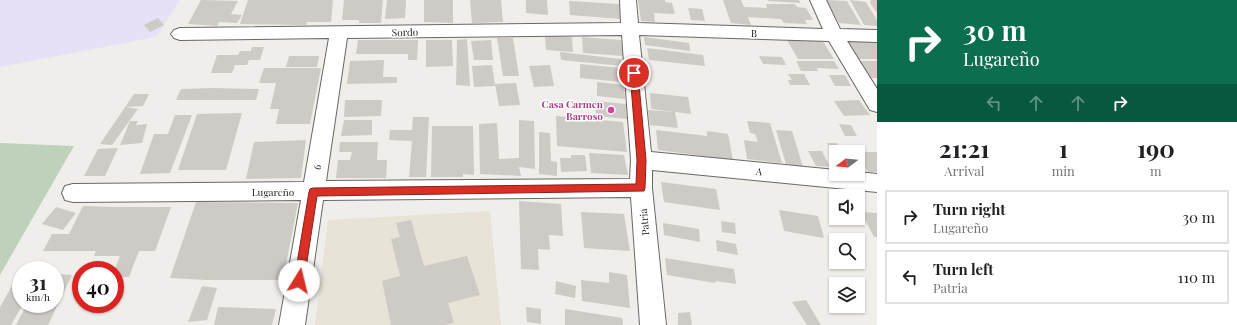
<!DOCTYPE html>
<meta charset="utf-8">
<style>
body{margin:0;font-family:"Playfair Display",serif;background:#f6f6f6;color:#202124;height:100vh;display:flex;flex-direction:column;font-size:15px;white-space:nowrap}
*{box-sizing:border-box;margin:0}
p{font-size:13px;color:#757577}
.icon{flex:none;width:22px;height:22px;fill:none;stroke:currentColor;stroke-width:2;stroke-linecap:round;stroke-linejoin:round}
.map{position:relative;flex:1;overflow:hidden}
.side{display:flex;flex-direction:column;background:#fff;width:360px}
.side>*{flex:none}
.top-card{background:#0b6e4f;color:#fff;overflow:hidden}
.needle{width:26px;rotate:254deg}
.fabs{position:absolute;left:829px;top:145px;display:grid;gap:8px}
.fabs a{display:grid;place-items:center;width:36px;height:36px;border-radius:0px;background:#fff;box-shadow:0 1px 3px #0004;font-size:20px}
.speed{position:absolute;left:12px;top:261px;display:flex;gap:8px;font-size:20px;font-weight:700;text-align:center}
.speed>*{display:grid;place-content:center;width:52px;height:52px;border-radius:50%;background:#fff;box-shadow:0 1px 3px #0004;line-height:1}
.speed small{font-size:10px;font-weight:400}
.speed .limit{border:6px solid #d22;background:#fff;color:#111}
.pin{position:absolute;display:grid;place-items:center;width:34px;height:34px;color:#fff;margin:-17px;border:2px solid #fff;border-radius:50%;box-shadow:0 1px 4px #0007}
.me{position:absolute;width:44px;margin:-22px;rotate:9deg;stroke-linejoin:round;filter:drop-shadow(0 0 3px #0008)}
.turn{display:flex;align-items:center;gap:14px;height:84px;padding:0 20px;font-size:18px}
.turn .icon{width:52px;height:52px;stroke-width:2.5}
.turn b{display:block;font-size:28px;line-height:34px}
.lanes{display:flex;align-items:center;height:38px;padding:0 20px;background:#0003;justify-content:center;gap:20px;direction:ltr}
.lanes .off{opacity:.35}
.eta{display:flex;justify-content:space-evenly;align-items:center;height:68px;text-align:center}
.eta b{font-size:24px;font-weight:700;line-height:28px}
ul{padding:0;list-style:none}
li{display:flex;align-items:center;gap:12px;height:54px;margin:0 8px 6px;padding:0 12px;border:2px solid #e0e0e0;border-radius:0px}
li div{flex:1}
li b{display:block;font-size:15px}
li em{font-style:normal}
main{display:flex;flex:1;min-height:0}
.map>svg:first-child{display:block}
</style>
<main>
<div class="map">
<svg width="877" height="325" viewBox="0 0 877 325">
<rect width="100%" height="100%" fill="#f0eeea"/>
<polygon fill="#e6e1f7" points="0,0 180,0 156,37 0,67"/>
<polygon fill="#e8e3d7" points="490,211 501,325 315,325 328,220"/>
<polygon fill="#bfd1bb" points="0,143 74,146 0,275"/>
<g fill="#cecac6">
<polygon points="201,0 238,1 231,14 242,15 237,23 219,22 217,26 188,24"/>
<polygon points="248,0 333,0 331,22 307,22 306,25 240,24"/>
<polygon points="344,0 383,0 381,23 359,23 359,20 342,20"/>
<polygon points="387,0 406,0 405,18 385,19"/>
<polygon points="424,0 453,0 453,23 424,22"/>
<polygon points="470,0 501,0 503,22 472,23"/>
<polygon points="526,0 547,0 548,15 526,13"/>
<polygon points="638,0 665,0 665,2 672,3 675,14 654,13 655,22 641,21"/>
<polygon points="723,0 741,0 744,7 767,8 766,4 795,4 797,7 806,8 813,20 805,20 807,24 784,23 781,19 748,17 751,25 731,23"/>
<polygon points="768,0 799,0 800,3 768,1"/>
<polygon points="826,0 847,1 861,25 839,23"/>
<polygon points="850,0 866,2 877,20 877,26 864,25"/>
<polygon points="871,0 877,0 877,13 870,3"/>
<polygon points="569,1 619,4 621,19 570,15"/>
<polygon points="688,8 702,9 705,21 691,20"/>
<polygon points="158,18 164,25 150,32 144,25"/>
<polygon points="545,36 572,37 573,52 546,50"/>
<polygon points="582,37 621,40 623,56 583,53"/>
<polygon points="644,37 689,43 690,51 645,45"/>
<polygon points="497,38 513,38 519,76 503,76"/>
<polygon points="467,39 470,86 456,85 457,40"/>
<polygon points="358,40 418,40 417,60 408,60 408,54 356,54"/>
<polygon points="426,40 452,40 453,66 426,67"/>
<polygon points="491,40 493,60 474,60 471,41"/>
<polygon points="787,40 822,40 834,59 798,59"/>
<polygon points="847,42 877,42 877,59 858,59"/>
<polygon points="252,47 264,47 260,60 249,60 247,65 235,65 232,73 211,73 217,55 238,55 240,51 251,51"/>
<polygon points="647,48 703,55 705,66 649,60"/>
<polygon points="560,52 621,59 622,66 561,60"/>
<polygon points="289,56 319,56 317,67 286,67"/>
<polygon points="759,56 782,57 786,65 763,64"/>
<polygon points="384,60 383,77 397,77 397,83 347,84 350,61"/>
<polygon points="796,61 834,61 839,69 817,68 818,71 801,71"/>
<polygon points="859,61 877,61 877,78 871,78"/>
<polygon points="580,64 622,68 623,82 580,78"/>
<polygon points="492,65 495,86 474,87 472,66"/>
<polygon points="550,65 554,86 534,87 529,66"/>
<polygon points="264,68 321,68 310,124 276,124 279,109 270,109 276,83 259,83"/>
<polygon points="788,74 804,74 810,85 790,85 788,80 792,80"/>
<polygon points="829,75 845,75 851,86 835,86"/>
<polygon points="597,82 624,85 625,99 597,96"/>
<polygon points="516,83 520,105 499,106 495,84"/>
<polygon points="214,88 259,89 256,100 176,100 181,89"/>
<polygon points="650,93 688,97 691,114 651,109"/>
<polygon points="134,94 149,94 143,106 126,107 138,109 112,145 100,144"/>
<polygon points="345,100 382,100 381,116 344,117"/>
<polygon points="859,100 870,115 844,116 834,101"/>
<polygon points="595,101 626,104 627,119 596,116"/>
<polygon points="648,110 675,112 678,128 650,125"/>
<polygon points="242,113 226,170 178,170 197,114"/>
<polygon points="175,115 192,115 170,173 140,174 154,134 168,134"/>
<polygon points="556,116 623,122 627,152 557,146"/>
<polygon points="413,117 429,117 426,177 409,177 412,141 389,140 390,130 412,130"/>
<polygon points="344,120 372,120 372,135 341,136"/>
<polygon points="519,120 534,121 535,169 519,167 521,176 480,174 479,124 497,123 499,159 519,158"/>
<polygon points="130,121 138,121 136,125 147,124 142,143 120,145"/>
<polygon points="747,121 770,123 782,163 747,159 744,140 758,142 755,134 750,133"/>
<polygon points="839,124 851,125 857,136 845,136"/>
<polygon points="432,126 473,126 474,175 463,174 463,177 431,177"/>
<polygon points="656,130 707,136 707,131 728,134 733,160 658,150"/>
<polygon points="776,130 792,131 803,167 786,164"/>
<polygon points="539,132 550,133 551,161 557,162 557,176 539,174"/>
<polygon points="306,140 301,178 246,179 254,142"/>
<polygon points="340,142 378,142 377,160 387,160 386,178 336,178 338,160 350,160 352,152 339,152"/>
<polygon points="827,143 837,143 841,152 836,152 836,162"/>
<polygon points="118,148 105,176 84,176 98,149"/>
<polygon points="808,151 822,151 830,167 816,166"/>
<polygon points="858,152 877,152 877,172 868,172 858,155"/>
<polygon points="589,153 624,155 628,175 591,173"/>
<polygon points="571,155 585,155 587,171 561,172 560,158 571,158"/>
<polygon points="661,182 716,189 720,210 664,202"/>
<polygon points="519,201 561,204 563,236 549,235 550,250 538,249 539,270 521,269"/>
<polygon points="196,202 298,203 283,280 206,280 170,278"/>
<polygon points="83,206 115,207 171,207 155,251 139,251 129,277 115,277 115,269 120,256 94,256 96,251 43,251 52,234 69,234"/>
<polygon points="56,207 76,213 63,230 42,224"/>
<polygon points="779,210 818,216 824,238 784,231"/>
<polygon points="581,212 624,214 630,251 584,248"/>
<polygon points="861,212 877,213 877,237 874,237"/>
<polygon points="411,220 424,266 467,256 480,295 448,303 454,323 445,325 391,325 382,281 400,276 391,239 400,237 396,223"/>
<polygon points="721,221 735,223 736,234 722,232"/>
<polygon points="663,223 699,229 700,242 664,235"/>
<polygon points="716,240 736,244 738,255 717,251"/>
<polygon points="665,258 734,269 736,284 716,281 715,283 667,275"/>
<polygon points="21,270 21,304 23,304 11,325 0,325 0,307"/>
<polygon points="609,272 627,275 630,308 582,301 581,280 609,283"/>
<polygon points="55,274 72,275 48,325 16,325 27,304 55,304"/>
<polygon points="556,281 576,286 575,298 555,294"/>
<polygon points="202,286 217,288 207,320 188,322"/>
<polygon points="806,300 821,325 807,325 792,302"/>
<polygon points="218,307 276,309 272,325 214,325"/>
<polygon points="526,307 541,309 541,324 527,322"/>
<polygon points="565,309 622,318 623,325 565,325"/>
<polygon points="690,312 692,325 678,325 678,313"/>
</g>
<g fill="none" stroke-linecap="round" stroke-linejoin="round">
<defs>
<path id="minor" d="M620 0H636L638 23 823 29 810 0H826L840 29 877 30V42L847 41 877 89V112L870 110 829 41 639 35 651 152 836 170V174H858V172L877 174V192L652 170V188L666 325H640L631 197 323 200 305 325H279L301 200 73 202 65 200 62 193 65 186 73 184 304 182 329 38 180 40 174 38 171 34 174 30 180 28 621 23ZM622 35 631 160 630 179 326 181 347 38Z"/>
</defs>
<use href="#minor" stroke="#6a6865" stroke-width="2"/>
<use href="#minor" fill="#fff" fill-rule="evenodd"/>
</g>
<polygon fill="#d93025" stroke="#8d1f18" points="634,70 638,73 646,160 645,188 644,191 317,196 304,281 303,284 299,286 295,284 294,281 309,192 310,189 313,188 636,184 637,160 630,73"/>
<circle fill="#d1479c" stroke="#fff" stroke-width="1.5" cx="611" cy="110" r="4"/>
<g text-anchor="middle" dominant-baseline="central" stroke-width="3" stroke-linejoin="round" paint-order="stroke">
<g font-size="10" fill="#242422" stroke="#fff">
<text transform="translate(405 32) rotate(-1)">Sordo</text>
<text transform="translate(754 33) rotate(2)">B</text>
<text transform="translate(317 167) rotate(-81)">6</text>
<text transform="translate(759 171) rotate(6)">A</text>
<text x="273" y="192">Lugareño</text>
<text transform="translate(644 222) rotate(-95)">Patria</text>
</g>
<g font-size="10" font-weight="bold" fill="#b23c85" stroke="#fff" text-anchor="end">
<text x="603" y="104">Casa Carmen<tspan x="603" dy="12">Barroso</tspan></text>
</g>
</g>
</svg>
<div class="fabs">
<a><svg class="needle" viewBox="-14 -14 28 28"><path d="M0-13l5 13h-10z" fill="#e53935"/><path d="M0 13l5-13h-10z" fill="#757577"/></svg></a>
<a><svg class="icon" aria-label="sound" viewBox="0 0 24 24"><path d="M4 9h4l5-4v14l-5-4H4zM17 9q2 3 0 6"/></svg></a>
<a><svg class="icon" aria-label="search" viewBox="0 0 24 24"><circle cx="10" cy="10" r="6"/><path d="M15 15l6 6"/></svg></a>
<a><svg class="icon" aria-label="layers" viewBox="0 0 24 24"><path d="M12 4l9 5-9 5-9-5zM3 14l9 5 9-5"/></svg></a>
</div>
<div class="speed"><div>31<small>km/h</small></div><div class="limit">40</div></div>
<div class="pin" style="left:634px;top:73px;background:#d93025"><svg class="icon" aria-label="arrive" viewBox="0 0 24 24"><path d="M6 21V4h12l-3 4 3 4H6"/></svg></div>
<svg class="me" style="left:299px;top:281px" viewBox="-20 -20 40 40"><circle r="19" fill="#fff"/><path d="M0-13L10 11 0 6-10 11z" fill="#d93025"/></svg>
</div>
<section class="side">
<div class="top-card">
<div class="turn"><svg class="icon" aria-label="right" viewBox="0 0 24 24"><path d="M7 20v-9h11M14 6l5 5-5 5"/></svg><div><b>30 m</b>Lugareño</div></div>
<div class="lanes"><svg class="icon off" aria-label="left" viewBox="0 0 24 24"><path d="M17 20v-9H6M10 6l-5 5 5 5"/></svg><svg class="icon off" aria-label="ahead" viewBox="0 0 24 24"><path d="M12 20V5M6 11l6-6 6 6"/></svg><svg class="icon off" aria-label="ahead" viewBox="0 0 24 24"><path d="M12 20V5M6 11l6-6 6 6"/></svg><svg class="icon" aria-label="right" viewBox="0 0 24 24"><path d="M7 20v-9h11M14 6l5 5-5 5"/></svg></div>
</div>
<div class="eta">
<div><b>21:21</b><p>Arrival</p></div>
<div><b>1</b><p>min</p></div>
<div><b>190</b><p>m</p></div>
</div>
<ul>
<li><svg class="icon" aria-label="right" viewBox="0 0 24 24"><path d="M7 20v-9h11M14 6l5 5-5 5"/></svg><div><b>Turn right</b><p>Lugareño</p></div><em>30 m</em></li>
<li><svg class="icon" aria-label="left" viewBox="0 0 24 24"><path d="M17 20v-9H6M10 6l-5 5 5 5"/></svg><div><b>Turn left</b><p>Patria</p></div><em>110 m</em></li>
</ul>
</section>
</main>
